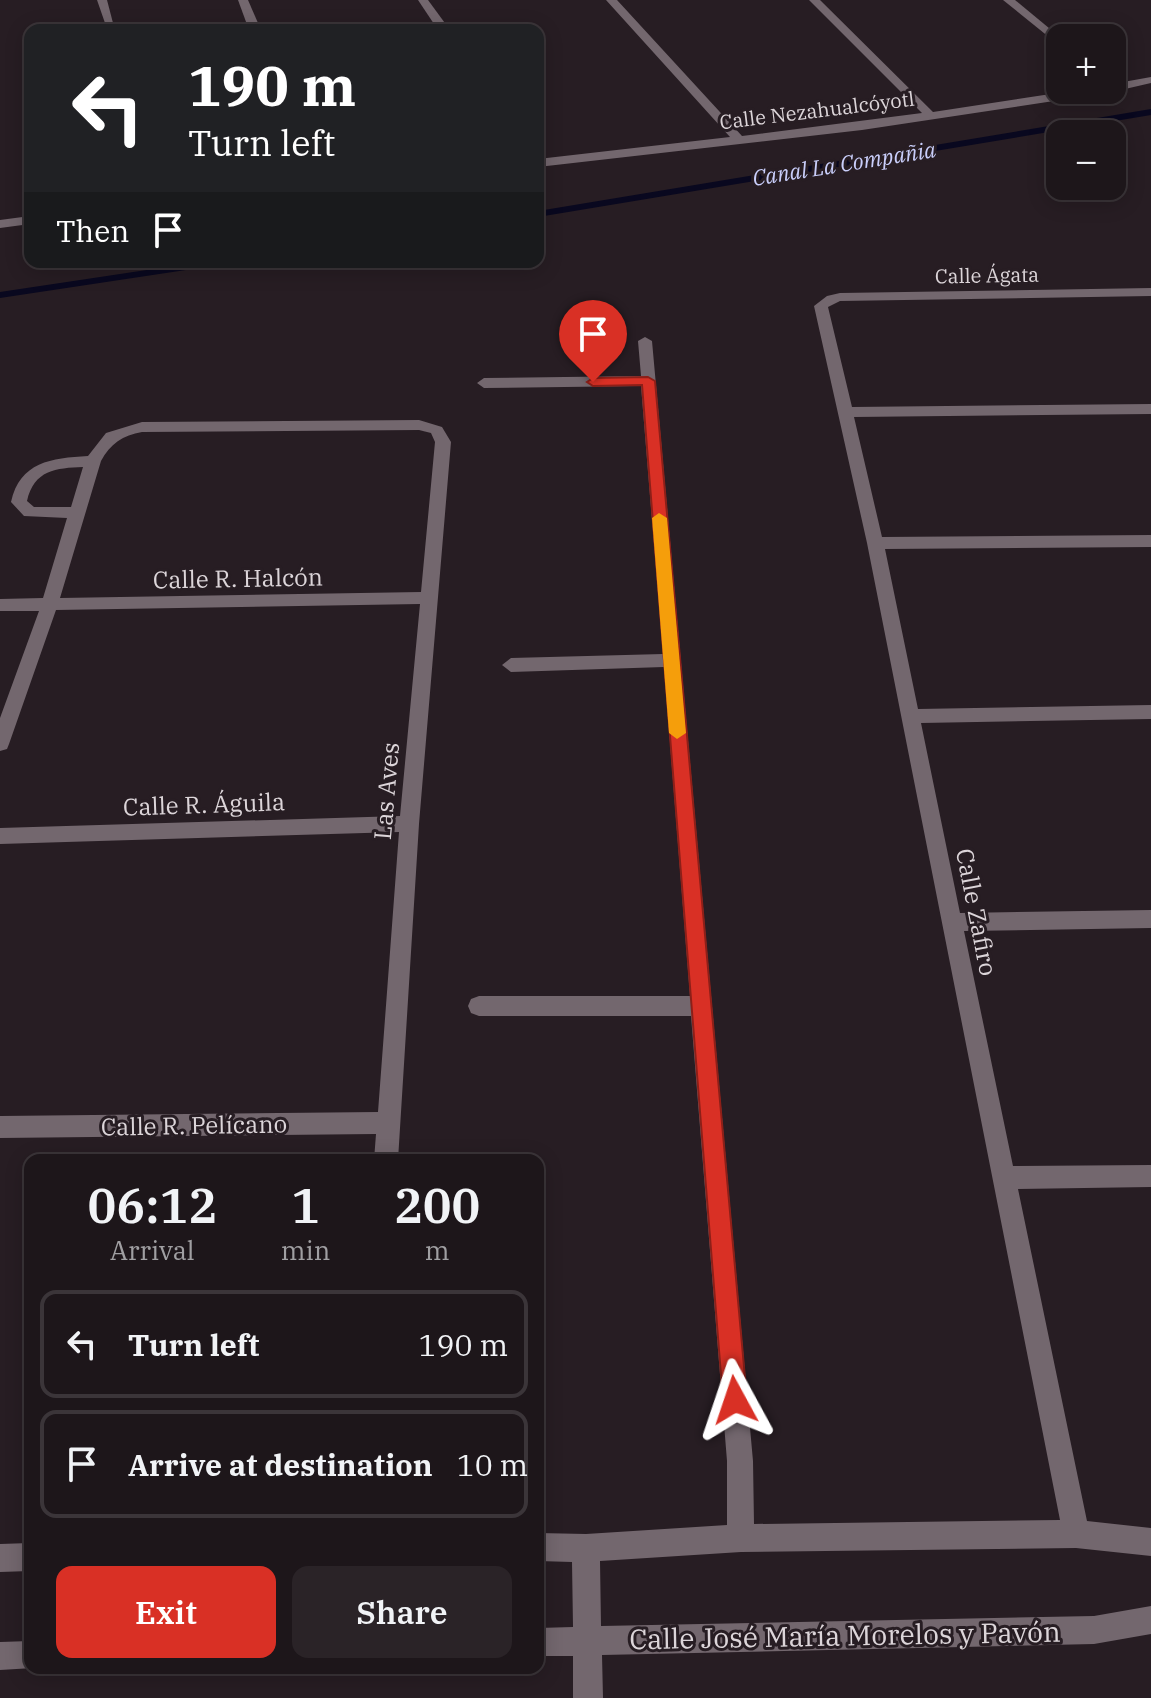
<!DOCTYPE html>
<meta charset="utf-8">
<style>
body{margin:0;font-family:"IBM Plex Serif",serif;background:#2a2327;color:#f1f3f6;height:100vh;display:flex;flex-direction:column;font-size:30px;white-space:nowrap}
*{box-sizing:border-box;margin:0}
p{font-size:26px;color:#a09fa2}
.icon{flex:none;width:44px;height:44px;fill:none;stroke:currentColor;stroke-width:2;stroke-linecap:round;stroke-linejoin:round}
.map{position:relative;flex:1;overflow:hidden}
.sheet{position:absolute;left:24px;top:1154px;width:520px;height:520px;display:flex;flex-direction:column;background:#1d161a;border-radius:16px;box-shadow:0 4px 20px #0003,0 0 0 2px #3b3539}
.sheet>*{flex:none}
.guide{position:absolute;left:24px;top:24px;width:520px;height:244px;border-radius:16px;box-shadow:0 4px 20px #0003,0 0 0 2px #3b3539;background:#202124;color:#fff;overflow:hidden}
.tools{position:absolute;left:1046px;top:24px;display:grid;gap:16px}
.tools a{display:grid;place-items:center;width:80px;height:80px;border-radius:16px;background:#1d161a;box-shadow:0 4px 20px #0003,0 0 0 2px #3b3539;font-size:40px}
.pin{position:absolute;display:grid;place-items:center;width:68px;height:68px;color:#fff;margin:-82px -34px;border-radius:50% 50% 50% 0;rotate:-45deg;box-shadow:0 0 8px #0007}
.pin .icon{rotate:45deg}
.me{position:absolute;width:88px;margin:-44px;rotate:355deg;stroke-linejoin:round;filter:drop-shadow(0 0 6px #0008)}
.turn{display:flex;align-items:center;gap:28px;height:168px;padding:0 32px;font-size:36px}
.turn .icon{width:104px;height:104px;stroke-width:2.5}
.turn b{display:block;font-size:56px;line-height:68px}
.then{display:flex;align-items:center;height:76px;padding:0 32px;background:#0003;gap:16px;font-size:30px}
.eta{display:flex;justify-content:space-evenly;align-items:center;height:136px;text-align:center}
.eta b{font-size:48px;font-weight:600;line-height:56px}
.primary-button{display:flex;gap:16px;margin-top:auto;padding:16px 32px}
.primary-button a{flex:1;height:92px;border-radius:16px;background:#d93025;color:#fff;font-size:32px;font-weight:600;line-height:92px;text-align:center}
.primary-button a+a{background:#2a2327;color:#f1f3f6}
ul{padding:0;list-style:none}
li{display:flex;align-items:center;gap:24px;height:108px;margin:0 16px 12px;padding:0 16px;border:4px solid #3b3539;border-radius:16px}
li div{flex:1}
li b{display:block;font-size:30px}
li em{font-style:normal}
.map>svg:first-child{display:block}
</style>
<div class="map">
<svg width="1151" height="1698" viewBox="0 0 1151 1698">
<rect width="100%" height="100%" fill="#271d23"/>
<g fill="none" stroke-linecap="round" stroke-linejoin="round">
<g fill="#09081f" fill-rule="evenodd">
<polygon points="1151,109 1151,115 538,217 538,211"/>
<polygon points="200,262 224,262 219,265 0,298 0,292"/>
</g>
<g fill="#73676e" fill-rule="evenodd">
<polygon points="97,0 107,0 113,23 105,23"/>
<polygon points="238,0 248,0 261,30 249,30"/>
<polygon points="418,0 428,0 450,30 438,30"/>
<polygon points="606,0 617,0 742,136 922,113 809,0 820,0 933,112 1077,90 1106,90 1100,94 862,130 538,167 538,159 730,137"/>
<polygon points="1003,0 1015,0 1061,38 1060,46"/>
<polygon points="1151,77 1151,83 1112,92 1108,90 1112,90 1112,84"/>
<polygon points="30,216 30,224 0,228 0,220"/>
<polygon points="1151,288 1151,296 840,301 828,307 852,407 1151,404 1151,414 854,417 882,537 1151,535 1151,547 885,549 918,709 1151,705 1151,719 921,723 960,913 1151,910 1151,928 964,931 1013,1166 1151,1165 1151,1187 1018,1189 1087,1521 1151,1528 1151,1556 1076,1548 741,1552 600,1561 601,1626 1094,1616 1151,1606 1151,1634 1094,1644 602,1655 603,1698 573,1698 573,1656 538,1656 538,1628 573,1627 572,1562 538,1561 538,1533 586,1534 727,1525 727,1461 691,1016 479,1016 471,1013 468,1006 471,999 479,996 690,996 664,667 511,672 502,665 511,658 663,654 641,386 484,388 477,383 484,378 641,376 638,341 645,337 652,341 753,1461 754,1524 1060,1520 867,543 814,306 827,296 840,293"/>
<path d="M419 420 442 427 451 442 419 824 398 1160H374L376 1134 0 1138V1116L378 1112 399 832 0 844V828L400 816 420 604 56 610 9 744 7 749 0 751V718L39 611H0V599L43 598 67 518 24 516 11 502C20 462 51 458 88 456L106 433 142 422ZM419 430 431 433 435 442 421 592 60 598 101 461C110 444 123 435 142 432ZM83 467 71 507H34L27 501C34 470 56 468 83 467Z"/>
<polygon points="30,1543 30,1571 0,1572 0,1544"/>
<polygon points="30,1641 30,1668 33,1668 0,1670 0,1642"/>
</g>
</g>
<polygon fill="#d93025" stroke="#8d1f18" stroke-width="2" points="648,377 655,381 747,1400 743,1408 735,1412 726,1408 723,1400 642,385 593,386 587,382 593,378"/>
<polygon fill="#f59e0b" points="659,513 667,518 686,733 677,739 669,733 652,518"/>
<g text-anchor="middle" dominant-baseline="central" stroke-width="6" stroke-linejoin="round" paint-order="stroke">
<g font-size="20" fill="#dcd5d9" stroke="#271d23">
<text transform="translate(817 110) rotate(-7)">Calle Nezahualcóyotl</text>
<text transform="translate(987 275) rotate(-1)">Calle Ágata</text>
</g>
<g font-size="22" font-style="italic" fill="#c9cefa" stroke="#271d23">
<text transform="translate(844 163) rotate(-9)">Canal La Compañia</text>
</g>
<g font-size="24" fill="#dcd5d9" stroke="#271d23">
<text transform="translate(238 578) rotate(-1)">Calle R. Halcón</text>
<text transform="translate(386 791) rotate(-85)">Las Aves</text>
<text transform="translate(204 804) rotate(-2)">Calle R. Águila</text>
<text transform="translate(977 912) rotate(79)">Calle Zafiro</text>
<text transform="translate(194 1125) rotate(-1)">Calle R. Pelícano</text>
</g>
<g font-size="28" fill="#dcd5d9" stroke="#271d23">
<text transform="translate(845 1635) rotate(-1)">Calle José María Morelos y Pavón</text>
</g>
</g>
</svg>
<div class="tools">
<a>+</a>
<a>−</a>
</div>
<div class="pin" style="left:593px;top:382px;background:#d93025"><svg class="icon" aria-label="arrive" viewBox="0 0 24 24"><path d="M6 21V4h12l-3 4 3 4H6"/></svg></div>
<svg class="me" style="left:735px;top:1400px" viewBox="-20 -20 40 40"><path d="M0-17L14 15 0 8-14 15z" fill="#d93025" stroke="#fff" stroke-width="4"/></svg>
<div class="guide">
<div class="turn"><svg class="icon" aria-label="left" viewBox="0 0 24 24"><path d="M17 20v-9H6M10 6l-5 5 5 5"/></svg><div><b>190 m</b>Turn left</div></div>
<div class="then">Then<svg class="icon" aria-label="arrive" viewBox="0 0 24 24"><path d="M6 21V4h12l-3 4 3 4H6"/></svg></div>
</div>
<section class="sheet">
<div class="eta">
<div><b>06:12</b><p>Arrival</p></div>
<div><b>1</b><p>min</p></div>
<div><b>200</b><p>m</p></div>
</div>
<ul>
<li><svg class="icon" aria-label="left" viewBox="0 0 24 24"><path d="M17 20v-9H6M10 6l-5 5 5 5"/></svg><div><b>Turn left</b></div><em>190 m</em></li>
<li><svg class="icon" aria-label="arrive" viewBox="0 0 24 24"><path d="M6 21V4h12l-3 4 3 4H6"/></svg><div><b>Arrive at destination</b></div><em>10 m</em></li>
</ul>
<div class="primary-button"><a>Exit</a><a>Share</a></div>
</section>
</div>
